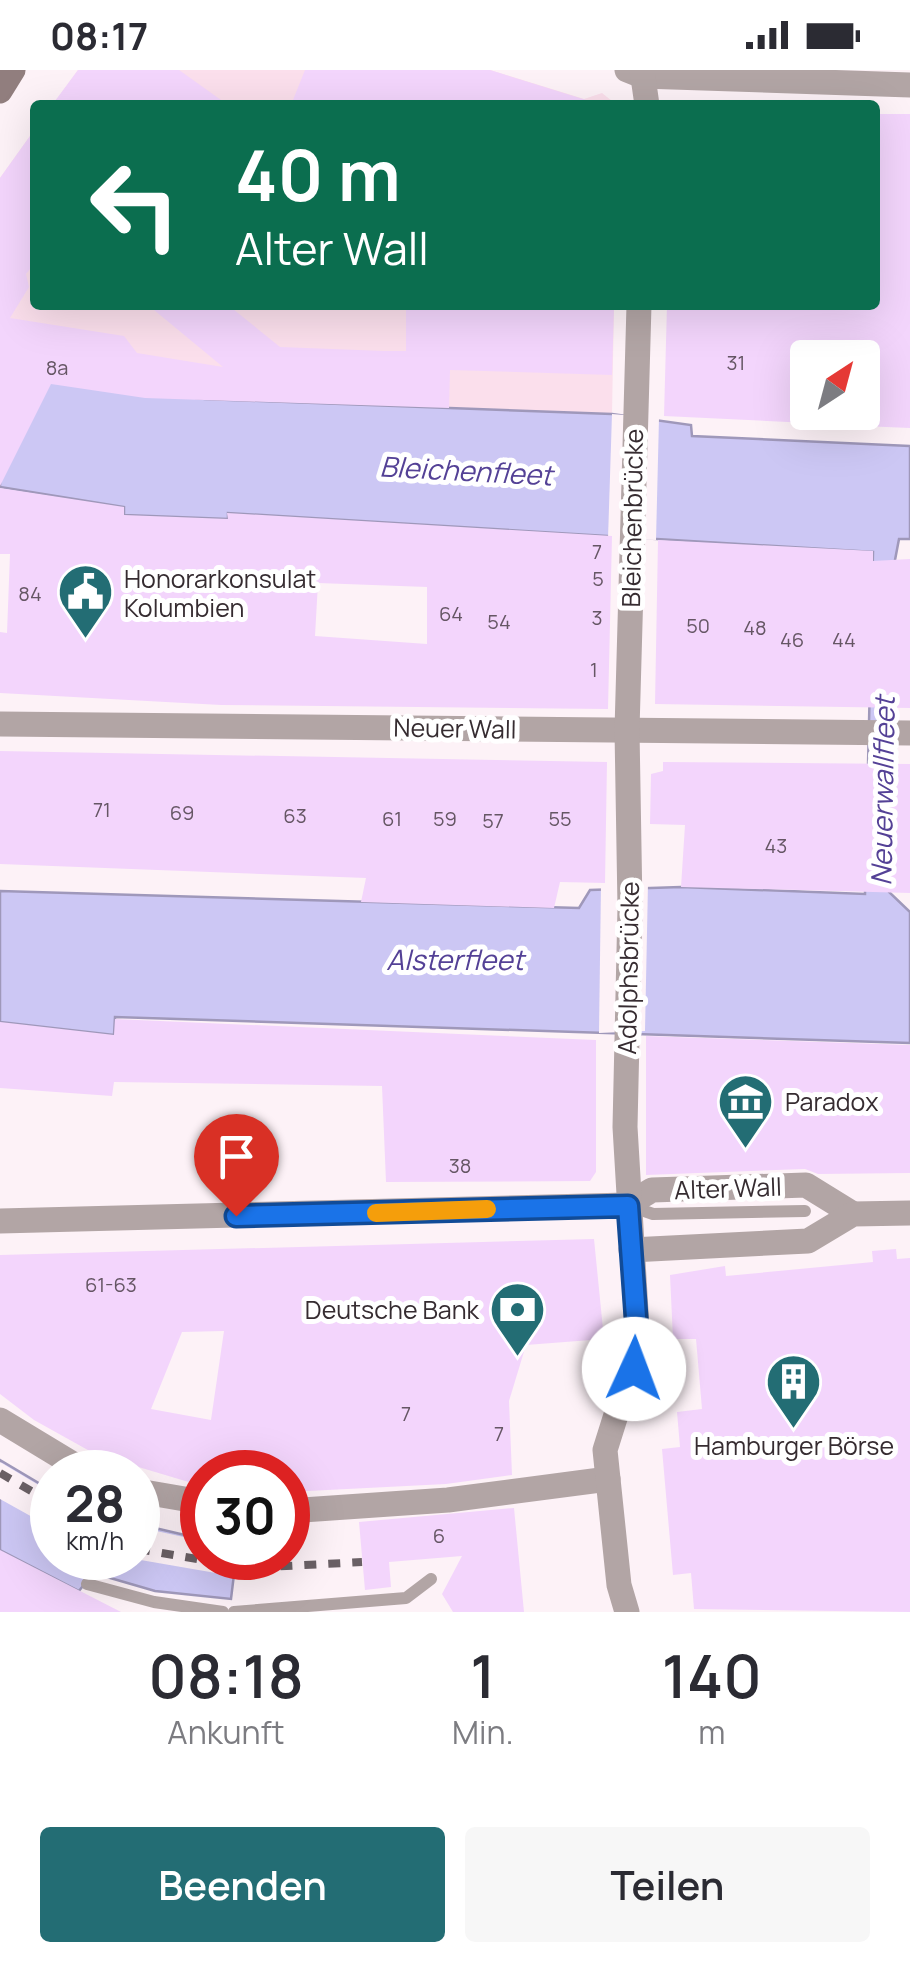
<!DOCTYPE html>
<html lang="de">
<meta charset="utf-8">
<style>
body{margin:0;font-family:Manrope,sans-serif;background:#f7f7f7;color:#2b2b33;height:100vh;display:flex;flex-direction:column;font-size:38px;white-space:nowrap}
*{box-sizing:border-box;margin:0}
p{font-size:32px;color:#7c7c81}
.icon{flex:none;width:55px;height:55px;fill:none;stroke:currentColor;stroke-width:2;stroke-linecap:round;stroke-linejoin:round}
.map{position:relative;height:1542px;overflow:hidden}
.side{display:flex;flex-direction:column;background:#fff;flex:1}
.side>*{flex:none}
.top-card{position:absolute;left:30px;top:30px;width:850px;height:210px;border-radius:10px;box-shadow:0 10px 40px #0002;background:#0b6e4f;color:#fff;overflow:hidden}
.needle{width:65px;rotate:36deg}
.controls{position:absolute;left:790px;top:270px;display:grid;gap:20px}
.controls a{display:grid;place-items:center;width:90px;height:90px;border-radius:10px;background:#fff;box-shadow:0 10px 40px #0002;font-size:50px}
.speed{position:absolute;left:30px;top:1380px;display:flex;gap:20px;font-size:50px;font-weight:700;text-align:center}
.speed>*{display:grid;place-content:center;width:130px;height:130px;border-radius:50%;background:#fff;box-shadow:0 10px 40px #0002;line-height:1}
.speed small{font-size:25px;font-weight:400}
.speed .limit{border:15px solid #d22;background:#fff;color:#111}
.pin{position:absolute;display:grid;place-items:center;width:85px;height:85px;color:#fff;margin:-102px -42px;border-radius:50% 50% 50% 0;rotate:-45deg;box-shadow:0 0 10px #0007}
.pin .icon{rotate:45deg}
.me{position:absolute;width:110px;margin:-55px;rotate:2deg;stroke-linejoin:round;filter:drop-shadow(0 0 8px #0008)}
.turn{display:flex;align-items:center;gap:35px;height:210px;padding:0 40px;font-size:45px}
.turn .icon{width:130px;height:130px;stroke-width:2.5}
.turn b{display:block;font-size:70px;line-height:85px}
.eta{display:flex;justify-content:space-evenly;align-items:center;height:170px;text-align:center}
.eta b{font-size:60px;font-weight:600;line-height:70px}
.cta{display:flex;gap:20px;margin-top:auto;padding:20px 40px}
.cta a{flex:1;height:115px;border-radius:10px;background:#236d74;color:#fff;font-size:40px;font-weight:600;line-height:115px;text-align:center}
.cta a+a{background:#f7f7f7;color:#2b2b33}
.status{display:flex;justify-content:space-between;align-items:center;height:70px;padding:0 50px;background:#fff;direction:ltr}
.status svg{height:28px;fill:currentColor}
.map>svg:first-child{display:block}
</style>
<div class="status"><b>08:17</b><svg viewBox="0 0 49 12"><path d="M0 12V9h3v3zM5 12V6h3v6zM10 12V3h3v9zM15 12V0h3v12zM26 1h20v11H26zM47 4h2v5h-2z"/></svg></div>
<div class="map">
<svg width="910" height="1542" viewBox="0 0 910 1542">
<rect width="100%" height="100%" fill="#fdf2f7"/>
<g fill="#fbdfec">
<polygon points="78,0 490,0 584,29 602,23 617,35 53,35"/>
<polygon points="35,59 35,235 614,235 612,344 205,329 0,416 0,108"/>
</g>
<g fill="#ccc7f4" stroke="#9f98ba" stroke-width="2.5">
<polygon points="0,305 205,329 612,344 691,355 692,366 910,376 910,469 899,469 895,490 889,822 910,842 910,973 115,947 114,965 0,952 0,821 579,838 590,820 681,817 865,824 873,482 228,443 228,449 124,445 124,437 0,417"/>
<polygon points="0,1390 52,1421 52,1488 138,1488 138,1454 202,1469 202,1488 236,1488 231,1529 155,1521 93,1503 79,1521 0,1480"/>
</g>
<g fill="#fdf2f7">
<polygon points="612,344 659,348 656,470 608,469"/>
<polygon points="648,813 645,961 599,963 601,815"/>
<polygon points="0,1392 52,1423 52,1458 0,1429"/>
<polygon points="138,1457 202,1471 202,1488 241,1488 239,1507 129,1488 138,1488"/>
</g>
<g fill="#f3d5fc" fill-rule="evenodd">
<polygon points="78,0 179,0 228,35 52,35"/>
<polygon points="305,0 490,0 586,30 585,35 291,35"/>
<polygon points="875,44 910,44 910,358 862,356 862,288 808,288 808,353 664,346 667,235 875,235"/>
<polygon points="35,59 35,193 26,204 29,217 10,248 124,266 137,283 223,297 148,235 228,235 280,277 384,281 406,281 406,235 614,235 612,305 450,300 449,338 145,328 51,314 0,416 0,108"/>
<path d="M0 418 124 437V445L228 449 227 443 612 466 608 639 221 635 0 623V562L7 563 10 484H0ZM318 513 427 517V574L315 566Z"/>
<polygon points="658,470 873,481 873,491 910,489 910,638 655,634"/>
<polygon points="0,681 607,692 605,813 560,812 554,838 361,832 366,808 0,794"/>
<polygon points="663,692 910,694 910,823 681,817 685,755 650,754 651,704 663,701"/>
<polygon points="115,949 596,970 596,1102 590,1111 386,1112 382,1016 114,1012 112,1026 0,1018 0,952 114,965"/>
<polygon points="646,966 910,975 910,1103 818,1104 805,1099 646,1105"/>
<path d="M594 1169 604 1269 526 1275 509 1331 512 1405 446 1414 288 1422V1402H202V1416L95 1384 34 1350 0 1324V1185ZM224 1261 211 1350 151 1339 182 1262Z"/>
<polygon points="896,1179 897,1189 910,1188 910,1542 694,1539 691,1503 673,1505 662,1379 680,1377 677,1342 702,1339 696,1269 673,1269 670,1205 725,1196 726,1206 873,1192 872,1181"/>
<polygon points="514,1438 524,1542 453,1542 442,1524 462,1486 389,1492 391,1517 365,1520 359,1452"/>
<polygon points="0,1480 84,1523 121,1542 0,1542"/>
</g>
<g fill="none" stroke-linecap="round" stroke-linejoin="round">
<g stroke="#b2a5a5" stroke-width="12">
<polyline points="630,1136 653,1144 805,1141"/>
<polyline points="87,1514 154,1532 223,1542"/>
<polyline points="234,1542 406,1528 431,1509"/>
</g>
<g stroke="#b2a5a5" stroke-width="25">
<polyline points="627,0 642,6 910,15"/>
<polyline points="642,0 647,35"/>
<polyline points="0,654 910,663"/>
<polyline points="0,1151 627,1135 652,1120 806,1115 853,1144"/>
<polyline points="631,1180 808,1171 853,1144 910,1143"/>
<polyline points="0,1350 86,1402"/>
<polyline points="138,1421 202,1432"/>
<polyline points="288,1441 448,1430 608,1409"/>
<polyline points="627,1542 619,1515 605,1380 638,1275 625,1057 630,837 627,660 639,235"/>
</g>
<polyline stroke="#917e7e" stroke-width="25" points="0,21 13,0"/>
<g stroke="#6a6065" stroke-width="8" stroke-dasharray="12 12" stroke-linecap="butt">
<polyline points="0,1403 52,1433"/>
<polyline points="138,1479 250,1498 362,1492"/>
</g>
</g>
<g fill="none" stroke-linecap="round" stroke-linejoin="round">
<defs>
<polyline id="route" points="236,1146 628,1136 638,1275 634,1299"/>
</defs>
<use href="#route" stroke="#114b97" stroke-width="25"/>
<use href="#route" stroke="#1a73e8" stroke-width="18"/>
<polyline stroke="#f59e0b" stroke-width="18" points="376,1143 487,1139"/>
</g>
<defs>
<symbol id="civic-pin" viewBox="-11 -11 22 30"><path d="M0 17L-7.5 6A9.5 9.5 0 1 1 7.5 6Z" fill="#236d74" stroke="#fff"/><path d="M-.6-6.5H3V-4.5H.6V-3L4-1V1h2V6H-6V1h2V-1L-.6-3ZM-1.2 2.5V6h2.4V2.5Z" fill="#fff"/></symbol>
<symbol id="museum-pin" viewBox="-11 -11 22 30"><path d="M0 17L-7.5 6A9.5 9.5 0 1 1 7.5 6Z" fill="#236d74" stroke="#fff"/><path d="M0-6L6-3V-2H-6V-3ZM-5-1h2V3h-2ZM-1-1h2V3h-2ZM3-1h2V3H3ZM-6 4H6V6H-6Z" fill="#fff"/></symbol>
<symbol id="bank-pin" viewBox="-11 -11 22 30"><path d="M0 17L-7.5 6A9.5 9.5 0 1 1 7.5 6Z" fill="#236d74" stroke="#fff"/><path d="M-6-4H6V4H-6ZM0-2.3a2.3 2.3 0 1 0 0 4.6a2.3 2.3 0 1 0 0-4.6Z" fill="#fff"/></symbol>
<symbol id="building-pin" viewBox="-11 -11 22 30"><path d="M0 17L-7.5 6A9.5 9.5 0 1 1 7.5 6Z" fill="#236d74" stroke="#fff"/><path d="M-4-6H4V6H1V3H-1V6H-4ZM-2.5-4.3h1.7v1.8h-1.7ZM.8-4.3h1.7v1.8H.8ZM-2.5-1h1.7V.8h-1.7ZM.8-1h1.7V.8H.8Z" fill="#fff"/></symbol>
</defs>
<g fill-rule="evenodd">
<use href="#civic-pin" x="54" y="490" width="63" height="86"/>
<use href="#museum-pin" x="714" y="1000" width="63" height="86"/>
<use href="#bank-pin" x="486" y="1208" width="63" height="86"/>
<use href="#building-pin" x="762" y="1280" width="63" height="86"/>
</g>
<g text-anchor="middle" dominant-baseline="central" stroke-width="10" stroke-linejoin="round" paint-order="stroke">
<g font-size="20" fill="#655664">
<text x="736" y="292">31</text>
<text x="57" y="297">8a</text>
<text x="597" y="481">7</text>
<text x="598" y="508">5</text>
<text x="30" y="523">84</text>
<text x="451" y="543">64</text>
<text x="597" y="547">3</text>
<text x="499" y="551">54</text>
<text x="698" y="555">50</text>
<text x="755" y="557">48</text>
<text x="792" y="569">46</text>
<text x="844" y="569">44</text>
<text x="594" y="599">1</text>
<text x="102" y="739">71</text>
<text x="182" y="742">69</text>
<text x="295" y="745">63</text>
<text x="392" y="748">61</text>
<text x="445" y="748">59</text>
<text x="560" y="748">55</text>
<text x="493" y="750">57</text>
<text x="776" y="775">43</text>
<text x="460" y="1095">38</text>
<text x="111" y="1214">61-63</text>
<text x="406" y="1343">7</text>
<text x="499" y="1363">7</text>
<text x="439" y="1465">6</text>
</g>
<g font-size="25" fill="#362c31" stroke="#fff">
<text transform="translate(632 448) rotate(-89)">Bleichenbrücke</text>
<text transform="translate(455 658) rotate(1)">Neuer Wall</text>
<text transform="translate(628 898) rotate(-89)">Adolphsbrücke</text>
<text transform="translate(728 1118) rotate(-2)">Alter Wall</text>
</g>
<g font-size="25" fill="#362c31" stroke="#fff" text-anchor="start">
<text x="124" y="508">Honorarkonsulat<tspan x="124" dy="29">Kolumbien</tspan></text>
<text x="785" y="1031">Paradox</text>
<text x="479" y="1239" text-anchor="end">Deutsche Bank</text>
<text x="794" y="1375" text-anchor="middle">Hamburger Börse</text>
</g>
<g font-size="28" font-style="italic" fill="#544196" stroke="#fff">
<text transform="translate(466 400) rotate(3)">Bleichenfleet</text>
<text transform="translate(882 721) rotate(-89)">Neuerwallfleet</text>
<text x="455" y="889">Alsterfleet</text>
</g>
</g>
</svg>
<div class="controls">
<a><svg class="needle" viewBox="-14 -14 28 28"><path d="M0-13l5 13h-10z" fill="#e53935"/><path d="M0 13l5-13h-10z" fill="#7c7c81"/></svg></a>
</div>
<div class="speed"><div>28<small>km/h</small></div><div class="limit">30</div></div>
<div class="pin" style="left:236px;top:1146px;background:#d93025"><svg class="icon" aria-label="arrive" viewBox="0 0 24 24"><path d="M6 21V4h12l-3 4 3 4H6"/></svg></div>
<svg class="me" style="left:634px;top:1299px" viewBox="-20 -20 40 40"><circle r="19" fill="#fff"/><path d="M0-13L10 11 0 6-10 11z" fill="#1a73e8"/></svg>
<div class="top-card">
<div class="turn"><svg class="icon" aria-label="left" viewBox="0 0 24 24"><path d="M17 20v-9H6M10 6l-5 5 5 5"/></svg><div><b>40 m</b>Alter Wall</div></div>
</div>
</div>
<section class="side">
<div class="eta">
<div><b>08:18</b><p>Ankunft</p></div>
<div><b>1</b><p>Min.</p></div>
<div><b>140</b><p>m</p></div>
</div>
<div class="cta"><a>Beenden</a><a>Teilen</a></div>
</section>
